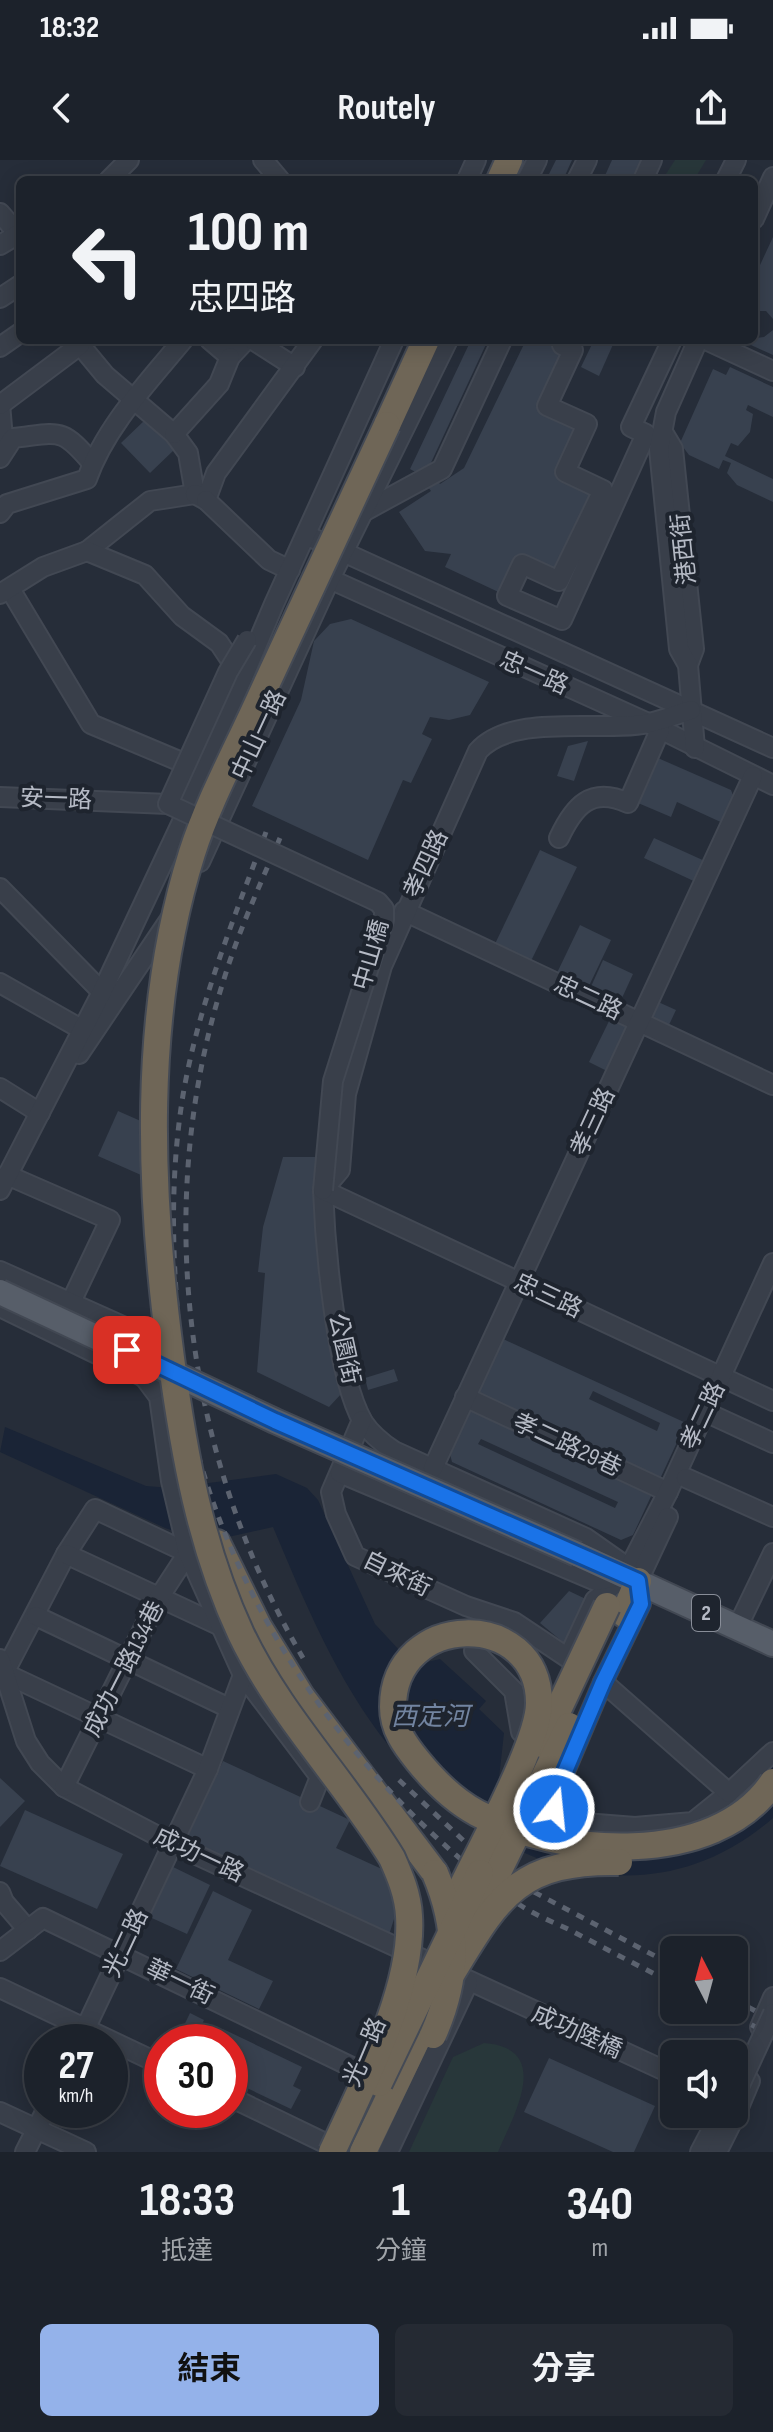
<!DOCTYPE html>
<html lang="zh-TW">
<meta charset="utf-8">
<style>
body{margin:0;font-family:"Sofia Sans Condensed","Noto Sans TC",sans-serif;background:#252a33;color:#f1f3f6;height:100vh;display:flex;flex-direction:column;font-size:30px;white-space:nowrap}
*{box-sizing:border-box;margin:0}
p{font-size:26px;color:#a0a4a9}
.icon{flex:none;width:44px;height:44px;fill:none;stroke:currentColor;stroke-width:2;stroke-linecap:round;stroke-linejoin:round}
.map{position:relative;height:1992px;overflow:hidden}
.side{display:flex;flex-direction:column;background:#1c222b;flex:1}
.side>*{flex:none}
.guide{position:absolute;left:16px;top:16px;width:742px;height:168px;border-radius:12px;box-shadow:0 4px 20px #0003,0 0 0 2px #3a3f47;background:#1c222b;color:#f1f3f6;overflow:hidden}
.needle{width:52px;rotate:354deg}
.tools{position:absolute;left:660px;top:1776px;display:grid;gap:16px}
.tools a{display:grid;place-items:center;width:88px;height:88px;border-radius:12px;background:#1c222b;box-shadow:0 4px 20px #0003,0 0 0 2px #3a3f47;font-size:40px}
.speed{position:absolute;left:24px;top:1864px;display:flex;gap:16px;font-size:40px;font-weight:700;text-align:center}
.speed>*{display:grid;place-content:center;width:104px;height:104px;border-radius:50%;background:#1c222b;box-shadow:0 4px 20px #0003,0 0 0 2px #3a3f47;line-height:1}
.speed small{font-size:20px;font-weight:400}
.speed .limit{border:12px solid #d22;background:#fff;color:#111}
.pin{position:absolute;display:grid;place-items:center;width:68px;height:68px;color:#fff;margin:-34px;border-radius:16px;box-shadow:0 4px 12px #0006}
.me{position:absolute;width:88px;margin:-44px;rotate:16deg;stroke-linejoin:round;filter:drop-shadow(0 0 6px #0008)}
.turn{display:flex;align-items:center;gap:28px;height:168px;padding:0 40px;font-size:36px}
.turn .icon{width:104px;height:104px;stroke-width:2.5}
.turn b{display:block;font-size:56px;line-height:68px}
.eta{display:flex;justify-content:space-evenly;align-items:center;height:136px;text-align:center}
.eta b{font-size:48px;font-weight:700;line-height:56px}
.cta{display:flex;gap:16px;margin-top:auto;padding:16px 40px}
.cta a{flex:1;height:92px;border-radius:12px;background:#94b2ea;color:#111;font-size:32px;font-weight:700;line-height:92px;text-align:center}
.cta a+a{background:#252a33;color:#f1f3f6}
.status{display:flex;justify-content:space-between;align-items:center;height:56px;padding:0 40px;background:#1c222b;direction:ltr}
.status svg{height:22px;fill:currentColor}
header{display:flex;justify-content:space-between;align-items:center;height:104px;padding:0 40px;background:#1c222b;font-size:36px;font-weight:700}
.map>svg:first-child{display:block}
</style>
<div class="status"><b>18:32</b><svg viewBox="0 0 49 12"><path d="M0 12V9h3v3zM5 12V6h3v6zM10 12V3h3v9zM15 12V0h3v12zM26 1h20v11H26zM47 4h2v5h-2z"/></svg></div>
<header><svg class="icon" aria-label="back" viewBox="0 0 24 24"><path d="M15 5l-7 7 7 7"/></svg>Routely<svg class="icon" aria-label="share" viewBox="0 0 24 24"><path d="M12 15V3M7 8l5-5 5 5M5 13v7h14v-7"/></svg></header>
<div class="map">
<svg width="773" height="1992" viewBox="0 0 773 1992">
<rect width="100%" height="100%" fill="#262d39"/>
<g fill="#28373a">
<polygon points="675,0 706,0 694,20 662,20"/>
<path d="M484 1883C554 1888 513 1956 498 1992H409L453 1897Z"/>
</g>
<path fill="#1a2436" d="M5 1267 146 1326 171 1328 276 1314 307 1328 318 1340 375 1464 413 1505 440 1499 486 1541 479 1549 504 1573 497 1636 572 1669 711 1660 742 1636 773 1598V1658C645 1769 485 1705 389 1586 337 1521 305 1443 273 1367L206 1382 165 1368 0 1292Z"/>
<g fill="#38414f" fill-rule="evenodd">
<polygon points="556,0 572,0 563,20 546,20"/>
<polygon points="612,0 652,0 643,20 603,20"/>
<polygon points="773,77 773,159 766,151 754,151 754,118"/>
<polygon points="773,170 773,195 740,180 764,177"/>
<polygon points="471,180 488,180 429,307 440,324 464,308 526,180 564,180 573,190 547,246 587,264 565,312 603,330 559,421 522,404 507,436 445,407 451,394 425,391 399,352 431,331 419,314 410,309"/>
<polygon points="594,180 615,180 599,216 581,207"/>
<polygon points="730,207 773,227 773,257 748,245 746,250 753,254 750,272 738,286 731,283 725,296 773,319 773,342 737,325 727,313 731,303 723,300 719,309 689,295 680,283 713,209 726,215"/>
<polygon points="146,259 175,289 150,313 121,283"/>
<polygon points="351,459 489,522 470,555 449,560 430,557 422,574 432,579 411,623 403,620 368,700 252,646 301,540 314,481 330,464"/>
<polygon points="588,581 574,621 557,616 568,586"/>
<polygon points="651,595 731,630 735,641 725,664 677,642 671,657 631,640"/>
<polygon points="654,678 707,702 698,723 644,698"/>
<polygon points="540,690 577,707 530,803 494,786"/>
<polygon points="580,765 611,780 587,830 556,815"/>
<polygon points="603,800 633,814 622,838 613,842 589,831"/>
<polygon points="656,841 676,850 668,867 655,861 651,852"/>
<polygon points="611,857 625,863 628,872 609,912 589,902"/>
<polygon points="118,951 143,962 141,1015 98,996"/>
<polygon points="283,997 315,997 319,1120 342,1233 329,1247 257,1212 265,1113 258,1112 263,1067"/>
<path d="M501 1178 686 1263 659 1321 474 1235ZM593 1231 660 1263 657 1271 589 1239Z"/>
<polygon points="394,1209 398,1221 368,1230 365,1218"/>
<path d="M469 1247 653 1332 633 1375 621 1380 452 1302 449 1290ZM481 1279 618 1342 615 1348 478 1284Z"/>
<polygon points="569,1431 592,1442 570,1488 540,1463"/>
<polygon points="223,1601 350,1660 336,1688 384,1710 399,1743 389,1775 186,1680"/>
<polygon points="0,1618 25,1641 0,1667"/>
<polygon points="25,1650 123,1694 97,1749 0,1706"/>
<polygon points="171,1706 210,1725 187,1774 143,1754"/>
<polygon points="213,1731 252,1750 228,1800 273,1821 259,1849 176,1809"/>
<polygon points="190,1853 204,1860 193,1882 176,1882"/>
<polygon points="223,1869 302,1907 293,1926 301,1930 291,1949 230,1920 230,1882 217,1882"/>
<polygon points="549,1898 655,1946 634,1992 613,1992 524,1952"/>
</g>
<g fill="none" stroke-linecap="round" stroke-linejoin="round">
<defs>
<g id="minor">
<polyline points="263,0 280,20"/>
<polyline points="109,20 129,0"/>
<polyline points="467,20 476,0"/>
<polyline points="527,20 537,0"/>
<polyline points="577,20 587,0"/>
<polyline points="643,20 652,0"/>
<polyline points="726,20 736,0"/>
<polyline points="0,53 20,76"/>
<polyline points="754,59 773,17"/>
<polyline points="0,85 20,73"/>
<polyline points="0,138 20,125"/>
<polyline points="76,180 105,215 174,274 188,293 195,334 150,341 87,391"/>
<polyline points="210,180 230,197 246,180"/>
<polyline points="253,180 295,207"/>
<polyline points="564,180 562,185 573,190 547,246 587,264 565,312 603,330 559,421 522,404 507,436 562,460 646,274 631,267 672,180"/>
<polyline points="706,180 773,211"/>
<polyline points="0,187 20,173"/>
<polyline points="0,244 4,290"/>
<polyline points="0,245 80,185"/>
<polyline points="174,274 219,224 230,197"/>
<polyline points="664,274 673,289 694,489 688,505"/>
<path d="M0 298 13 278C59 273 61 266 92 303"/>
<polyline points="195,334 206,340 216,313 313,180"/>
<polyline points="206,340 269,400 290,410"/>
<polyline points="363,352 442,309 502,180"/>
<path d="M0 353 7 344 87 319C105 267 149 221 183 180"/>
<polyline points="306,375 773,588"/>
<polyline points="321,415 648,563 773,625"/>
<polyline points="10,429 91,564 198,609"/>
<polyline points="0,434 43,407 87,391 145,415 182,456 219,483 241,516"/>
<polyline points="695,588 688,505 679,489 659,289 666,252 698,180"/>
<polyline points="0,637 168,644"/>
<path d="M559 678C574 646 591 626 628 643L660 570"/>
<polyline points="200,702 330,419 448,180"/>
<polyline points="0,728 102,832"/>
<polyline points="404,751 773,925"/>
<polyline points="0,823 81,869"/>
<polyline points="79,894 172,756"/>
<polyline points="0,928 40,953"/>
<polyline points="7,1015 110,1060 71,1142"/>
<polyline points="0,1030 102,832 181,664 274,444 394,180"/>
<path d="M323 1030 340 1010 346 934 382 806 478 591C513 552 602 573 649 563 663 560 678 554 691 550"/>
<path d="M323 1030C325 1086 336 1215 363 1262 371 1274 382 1283 394 1291L586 1378 623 1404"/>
<polyline points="323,1030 773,1241"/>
<polyline points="0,1111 156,1181 144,1217 0,1147"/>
<polyline points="465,1237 668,1332"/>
<polyline points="714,1256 773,1283"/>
<polyline points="362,1260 331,1332 336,1354 355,1396 466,1446 514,1462 568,1498 595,1440 625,1416 668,1332 773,1103"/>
<polyline points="433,1308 753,616"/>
<polyline points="340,1313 596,1421 622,1416"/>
<polyline points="686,1318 773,1357"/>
<polyline points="668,1357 638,1421 641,1444 603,1522 552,1642 559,1654 572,1662 635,1667 693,1662 729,1633"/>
<polyline points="188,1393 95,1349 66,1394 4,1513 208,1609"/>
<polyline points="66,1394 225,1468"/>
<polyline points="36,1456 229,1548"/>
<polyline points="737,1468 773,1393"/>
<polyline points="474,1491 514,1531 521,1572"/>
<polyline points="0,1499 26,1581 40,1603 64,1627 173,1684 674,1915"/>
<polyline points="243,1515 320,1617 310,1642"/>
<polyline points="603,1522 729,1633 773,1592"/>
<polyline points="64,1627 158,1439 188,1393"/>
<polyline points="0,1732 4,1742 28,1770"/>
<polyline points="0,1791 43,1758 358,1910"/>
<polyline points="0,1828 162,1905"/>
<polyline points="760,1867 773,1837"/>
<polyline points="79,1882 208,1609 243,1515 188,1393 171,1321 159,1237 144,1217"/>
<polyline points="230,1937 325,1983"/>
<polyline points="734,1951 737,1952 750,1921"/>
<polyline points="0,1952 86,1992"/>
<polyline points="25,1992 46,1950"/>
<polyline points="388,1992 468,1823"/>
<polyline points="700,1992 720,1954"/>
<polyline points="717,1992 737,1952"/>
</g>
<polyline id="major" points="577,1394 773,1484"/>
<g id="highway">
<polyline points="500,20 509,0"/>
<polyline points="387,265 426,180"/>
<polyline points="217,1383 258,1466 301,1536 435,1713"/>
<polyline points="624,1454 638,1421"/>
<polyline points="363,1992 436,1840"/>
</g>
</defs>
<use href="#minor" stroke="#424853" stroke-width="22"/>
<use href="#major" stroke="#424853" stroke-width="28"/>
<use href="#highway" stroke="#444a55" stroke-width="30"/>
<use href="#minor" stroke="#393f4a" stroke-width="18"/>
<use href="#major" stroke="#575e69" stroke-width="24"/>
<use href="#highway" stroke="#6f6657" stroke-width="26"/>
<g stroke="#5c6370" stroke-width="5" stroke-dasharray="8 8" stroke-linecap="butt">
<path d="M266 672C234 759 199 842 183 935 168 1027 173 1118 183 1210 185 1226 186 1242 189 1258 231 1450 360 1633 520 1745 535 1755 553 1762 570 1770 604 1788 639 1806 674 1824"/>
<path d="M280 678C260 725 239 770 224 819 152 1044 184 1295 303 1498"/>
<polyline points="399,1620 465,1682 532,1731 674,1806"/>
<polyline points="734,1839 773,1861"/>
<polyline points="723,1850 773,1876"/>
</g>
<defs>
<g id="minor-bridge">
<polyline points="247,480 228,512 168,644 378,742 384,749 384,760 333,921 323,1030"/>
<polyline points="734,1938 773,1853"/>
</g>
<polyline id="major-bridge" points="0,1132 275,1261 577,1394"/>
<g id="highway-bridge">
<polyline points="542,1584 607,1446"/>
<path d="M462 1727C481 1687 539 1582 539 1543 539 1448 393 1451 393 1547 393 1569 405 1585 418 1601 435 1622 453 1640 477 1653 558 1696 715 1709 773 1622"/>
<polyline points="483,1743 569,1566"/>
<path d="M444 1826C496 1743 511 1700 619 1702"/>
<path d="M433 1875C458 1819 459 1770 435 1713"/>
<polyline points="379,1923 480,1713"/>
<path d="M332 1992C362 1926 414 1828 409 1756 408 1735 400 1716 392 1698 345 1621 280 1556 241 1474 200 1386 184 1294 171 1198 149 1033 141 855 192 693 209 640 237 589 260 538 302 447 344 356 387 265"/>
</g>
</defs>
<use href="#minor-bridge" stroke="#424853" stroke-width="22" stroke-linecap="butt"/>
<use href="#major-bridge" stroke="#424853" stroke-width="28" stroke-linecap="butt"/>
<use href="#highway-bridge" stroke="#444a55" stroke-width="30" stroke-linecap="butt"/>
<use href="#minor-bridge" stroke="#393f4a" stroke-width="18"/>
<use href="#major-bridge" stroke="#575e69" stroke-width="24"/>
<use href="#highway-bridge" stroke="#6f6657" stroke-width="26"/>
</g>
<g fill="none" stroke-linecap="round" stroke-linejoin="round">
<defs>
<polyline id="route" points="127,1190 275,1261 638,1421 641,1444 603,1522 552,1642 554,1649"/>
</defs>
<use href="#route" stroke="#114b97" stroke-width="20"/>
<use href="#route" stroke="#1a73e8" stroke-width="14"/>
</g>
<g text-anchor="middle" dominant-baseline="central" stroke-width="8" stroke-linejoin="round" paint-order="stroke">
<rect fill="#1e242e" stroke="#888d98" stroke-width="2" x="692" y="1435" width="28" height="36" rx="6"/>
<g font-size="22" font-weight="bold" fill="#b5bac5">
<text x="706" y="1453">2</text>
</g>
<g font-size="24" fill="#b5bac5" stroke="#1e242e">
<text transform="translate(684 389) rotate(-96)">港西街</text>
<text transform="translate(534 513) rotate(24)">忠一路</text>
<text transform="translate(259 575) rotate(-65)">中山一路</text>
<text transform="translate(56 639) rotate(2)">安一路</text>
<text transform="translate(426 704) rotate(-65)">孝四路</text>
<text transform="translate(371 795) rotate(-74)">中山橋</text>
<text transform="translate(588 838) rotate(25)">忠二路</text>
<text transform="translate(593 962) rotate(-65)">孝三路</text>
<text transform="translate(548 1136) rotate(25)">忠三路</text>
<text transform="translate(344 1189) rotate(78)">公園街</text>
<text transform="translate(703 1256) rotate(-65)">孝二路</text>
<text transform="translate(567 1285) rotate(25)">孝二路29巷</text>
<text transform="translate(397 1414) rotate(26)">自來街</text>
<text transform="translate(124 1509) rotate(-63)">成功一路134巷</text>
<text transform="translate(199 1695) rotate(25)">成功一路</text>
<text transform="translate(126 1783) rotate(-65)">光二路</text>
<text transform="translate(180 1822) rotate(26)">華一街</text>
<text transform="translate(577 1872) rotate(24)">成功陸橋</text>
<text transform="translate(365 1892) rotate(-67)">光一路</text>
</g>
<g font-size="26" font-style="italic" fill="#7284a0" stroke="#1e242e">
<text x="430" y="1557">西定河</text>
</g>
</g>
</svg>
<div class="tools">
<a><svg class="needle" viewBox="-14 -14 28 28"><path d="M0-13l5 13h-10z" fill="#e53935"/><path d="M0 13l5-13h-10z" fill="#a0a4a9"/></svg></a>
<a><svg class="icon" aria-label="sound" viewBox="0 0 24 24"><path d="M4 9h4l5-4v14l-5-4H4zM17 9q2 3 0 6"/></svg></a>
</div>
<div class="speed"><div>27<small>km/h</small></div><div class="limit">30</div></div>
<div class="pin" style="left:127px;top:1190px;background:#d93025"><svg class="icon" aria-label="arrive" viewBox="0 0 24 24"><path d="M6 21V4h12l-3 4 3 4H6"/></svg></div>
<svg class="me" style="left:554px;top:1649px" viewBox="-20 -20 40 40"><circle r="17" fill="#1a73e8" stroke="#fff" stroke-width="3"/><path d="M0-11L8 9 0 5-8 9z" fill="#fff"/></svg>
<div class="guide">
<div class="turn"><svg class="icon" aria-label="left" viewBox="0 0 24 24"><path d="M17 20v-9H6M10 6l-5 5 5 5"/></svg><div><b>100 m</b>忠四路</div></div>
</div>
</div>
<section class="side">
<div class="eta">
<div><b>18:33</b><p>抵達</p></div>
<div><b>1</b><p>分鐘</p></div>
<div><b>340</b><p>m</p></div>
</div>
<div class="cta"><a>結束</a><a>分享</a></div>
</section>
